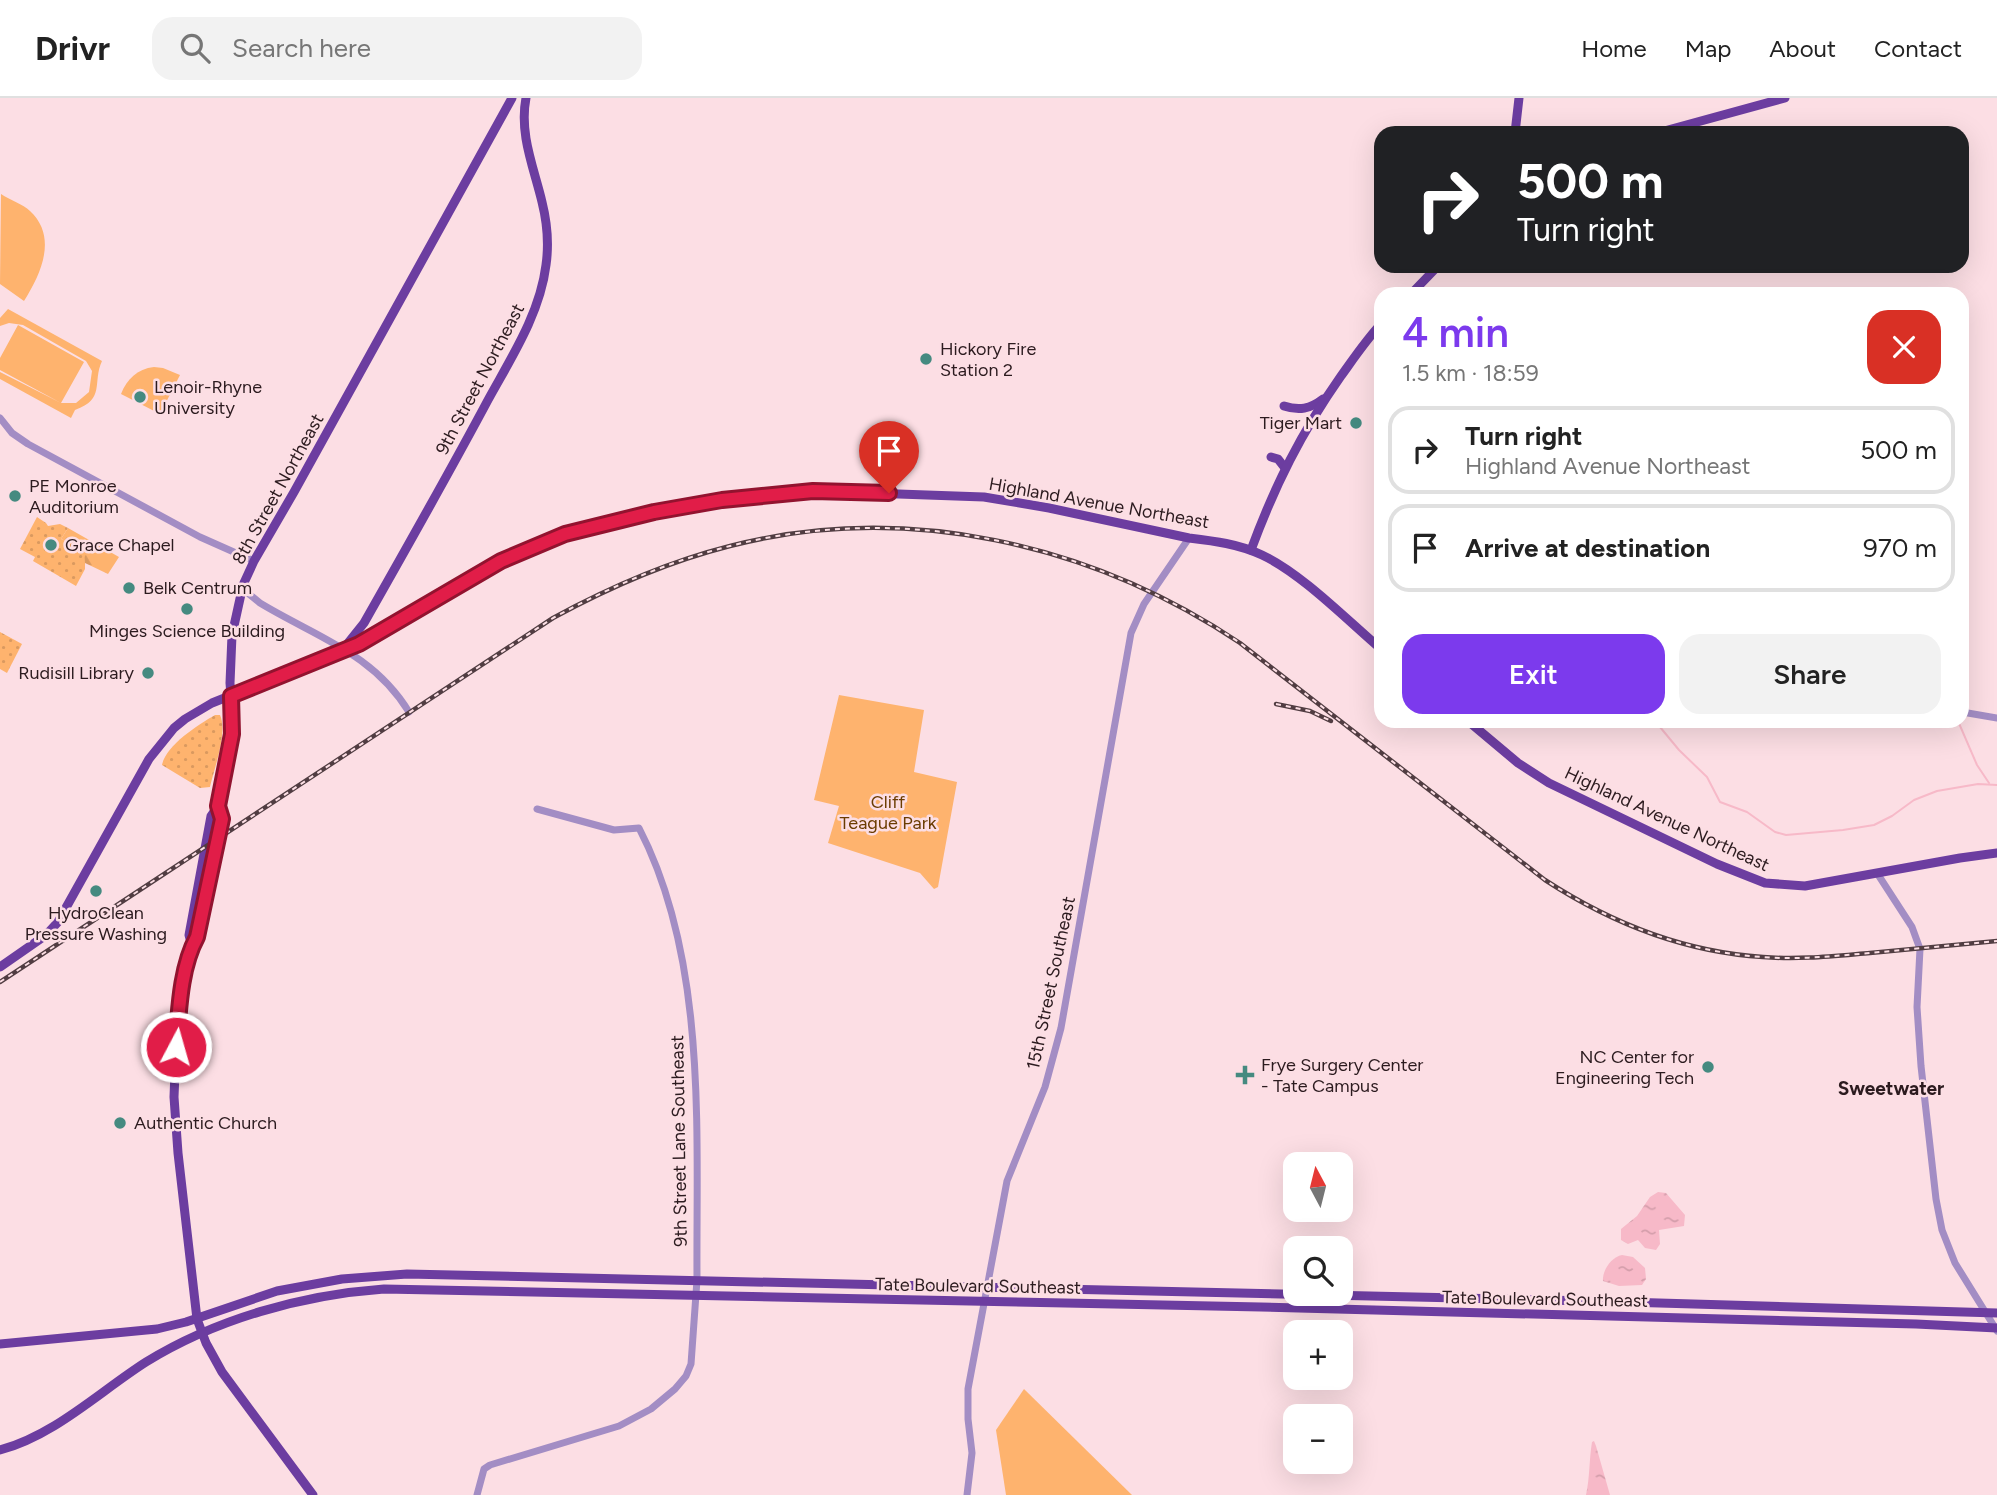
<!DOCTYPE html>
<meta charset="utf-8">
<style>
body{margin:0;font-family:Figtree,sans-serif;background:#f2f2f2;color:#222;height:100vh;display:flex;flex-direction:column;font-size:26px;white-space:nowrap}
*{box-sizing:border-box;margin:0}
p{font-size:23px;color:#767676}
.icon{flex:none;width:38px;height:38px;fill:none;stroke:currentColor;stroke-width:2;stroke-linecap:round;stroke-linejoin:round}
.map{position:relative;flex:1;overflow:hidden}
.details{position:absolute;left:1374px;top:189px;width:595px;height:441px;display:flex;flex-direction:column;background:#fff;border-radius:21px;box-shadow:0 7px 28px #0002}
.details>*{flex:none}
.banner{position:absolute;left:1374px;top:28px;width:595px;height:147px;border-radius:21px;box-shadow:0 7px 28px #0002;background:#202124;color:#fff;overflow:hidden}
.needle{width:46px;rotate:353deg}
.tools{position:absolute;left:1283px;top:1054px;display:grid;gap:14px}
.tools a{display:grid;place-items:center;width:70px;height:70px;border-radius:14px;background:#fff;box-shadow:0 7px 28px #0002;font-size:35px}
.pin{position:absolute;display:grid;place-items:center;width:60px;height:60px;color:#fff;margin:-72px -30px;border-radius:50% 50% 50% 0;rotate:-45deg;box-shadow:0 0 7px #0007}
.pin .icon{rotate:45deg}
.me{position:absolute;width:77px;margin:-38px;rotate:6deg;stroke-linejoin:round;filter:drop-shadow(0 0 5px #0008)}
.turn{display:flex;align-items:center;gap:24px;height:147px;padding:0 28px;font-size:32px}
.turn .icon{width:91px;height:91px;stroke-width:2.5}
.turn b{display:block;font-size:49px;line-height:60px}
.round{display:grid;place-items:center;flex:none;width:74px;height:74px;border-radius:21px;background:#f2f2f2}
.summary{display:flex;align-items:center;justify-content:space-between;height:119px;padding:0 28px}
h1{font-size:42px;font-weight:600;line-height:52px;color:#7c3aed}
.action{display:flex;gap:14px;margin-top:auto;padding:14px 28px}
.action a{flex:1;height:80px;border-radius:21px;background:#7c3aed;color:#fff;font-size:28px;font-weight:600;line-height:80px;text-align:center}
.action a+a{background:#f2f2f2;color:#222}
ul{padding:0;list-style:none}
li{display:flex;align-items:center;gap:21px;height:88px;margin:0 14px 10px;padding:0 14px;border:4px solid #e0e0e0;border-radius:21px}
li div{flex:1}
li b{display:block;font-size:26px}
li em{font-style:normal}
header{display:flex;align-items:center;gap:42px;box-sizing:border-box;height:98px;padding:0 35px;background:#fff;border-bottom:2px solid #e0e0e0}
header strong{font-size:33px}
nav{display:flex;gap:38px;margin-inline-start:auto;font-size:24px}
.search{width:490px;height:63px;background:#f2f2f2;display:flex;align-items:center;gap:18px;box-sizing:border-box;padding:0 24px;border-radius:21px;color:#767676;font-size:26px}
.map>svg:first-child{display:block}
</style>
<header>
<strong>Drivr</strong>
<div class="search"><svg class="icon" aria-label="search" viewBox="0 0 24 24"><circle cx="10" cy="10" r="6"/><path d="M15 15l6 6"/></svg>Search here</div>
<nav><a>Home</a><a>Map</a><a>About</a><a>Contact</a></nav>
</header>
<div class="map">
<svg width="1997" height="1397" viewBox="0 0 1997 1397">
<defs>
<pattern id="grass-dots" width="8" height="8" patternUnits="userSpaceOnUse" patternTransform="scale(1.75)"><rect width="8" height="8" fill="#feb36e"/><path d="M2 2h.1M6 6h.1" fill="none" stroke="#da995f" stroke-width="1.8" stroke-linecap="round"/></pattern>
<pattern id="forest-firs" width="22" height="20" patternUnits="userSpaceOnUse" patternTransform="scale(1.75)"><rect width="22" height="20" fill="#feb36e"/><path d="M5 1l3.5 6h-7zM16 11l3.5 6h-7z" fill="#da995f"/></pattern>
<pattern id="water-ripples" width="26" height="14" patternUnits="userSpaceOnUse" patternTransform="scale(1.75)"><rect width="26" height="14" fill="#f7b9c8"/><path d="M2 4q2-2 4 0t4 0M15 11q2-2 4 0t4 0" fill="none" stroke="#d49eab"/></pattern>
</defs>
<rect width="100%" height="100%" fill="#fcdee4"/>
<g fill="url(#grass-dots)">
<polygon points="37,419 46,425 48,428 60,426 68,430 61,441 85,450 85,471 76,488 33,463 35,459 20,451"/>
<polygon points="0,534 22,546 7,575 0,571"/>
<path d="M215 617H220C228 634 214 671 210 689L200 690 162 667C166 647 198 627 215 617Z"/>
</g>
<polygon fill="url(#forest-firs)" points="68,430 119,459 108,476 85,465 84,450 68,453 66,443 61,441"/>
<g fill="#feb36e">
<path d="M1 96C10 102 23 106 30 113 58 139 41 176 24 203L0 186Z"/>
<path d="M8 211 102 263C92 284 106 301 75 312L71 320 0 281V274L61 305 0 272V260L18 227 84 264 61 305H76L89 294 92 273 86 263 23 227 9 225 0 228V220Z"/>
<path d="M154 269 163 270 180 277 160 316 121 296C127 281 137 271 154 269Z"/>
<polygon points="839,597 924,612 914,674 957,684 938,789 934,791 920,775 828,745 839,708 814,702"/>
<polygon points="1024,1291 1132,1397 1006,1397 996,1332"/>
</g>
<g fill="url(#water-ripples)">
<polygon points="1658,1094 1666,1095 1685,1117 1684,1128 1659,1132 1660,1146 1656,1152 1645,1150 1638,1142 1628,1146 1621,1142 1621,1131 1637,1118 1650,1099"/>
<path d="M1622 1157 1633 1159 1645 1170 1646 1181 1642 1187 1619 1188 1603 1183C1602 1173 1611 1159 1622 1157Z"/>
<path d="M1594 1343 1596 1348 1610 1397H1586C1590 1379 1589 1362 1592 1344Z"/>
</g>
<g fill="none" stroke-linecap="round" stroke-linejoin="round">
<g stroke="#f7b9c8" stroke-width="2">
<polyline points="1655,623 1679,652 1707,679 1720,704 1747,714 1775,734 1786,737 1843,732 1874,727 1892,718 1914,702 1937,693 1978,686 1997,687"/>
<polyline points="1958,623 1977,667 1989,685"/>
</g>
<g stroke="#a38dc4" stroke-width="7">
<polyline points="0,320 12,335 28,346 200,439 254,463"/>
<path d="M243 487 249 496 260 505C316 539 373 555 409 614"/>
<polyline points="1962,614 1997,620"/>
<polyline points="1877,775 1912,829 1920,851 1917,909 1921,968 1936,1101 1942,1132 1955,1165 1997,1233"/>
<path d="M477 1397 484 1371 490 1367 619 1328 651 1311 675 1291 686 1278 691 1266 697 1182C696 1036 708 863 639 730L614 732 537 711"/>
<polyline points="967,1397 972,1355 968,1321 968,1291 1007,1083 1045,989 1061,930 1131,535 1144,506 1189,440"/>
</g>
<g stroke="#6c3da0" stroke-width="9">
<polyline points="1515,35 1519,0"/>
<polyline points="1657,35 1785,0"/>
<polyline points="1411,196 1438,168"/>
<path d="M1284 308C1299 313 1310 311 1323 301"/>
<polyline points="1271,359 1278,361 1285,370"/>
<path d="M1251 452C1275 387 1301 335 1341 278 1354 260 1366 242 1381 226"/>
<path d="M344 550 364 525C406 451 448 377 488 302 511 260 540 216 546 167 549 146 547 124 542 104 534 70 519 36 526 0"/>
<polyline points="1468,623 1518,665 1549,685 1717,766 1765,785 1805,788 1960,760 1997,755"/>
<polyline points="192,848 189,837 211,718 218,708"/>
<path d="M0 869 46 837 58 824 149 661 174 630 185 621 212 605 359 546 501 463 564 436 602 425 694 406 813 393 984 399 1049 410 1189 440C1214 443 1239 446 1262 457 1301 475 1347 522 1381 551"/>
<polyline points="0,1246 157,1231 186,1224 277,1193 342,1181 407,1176 1590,1203 1997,1215"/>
<path d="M0 1352C55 1337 99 1294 146 1264 216 1221 301 1197 384 1191L1261 1209 1916 1226 1997 1230"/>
<polyline points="313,1397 222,1274 206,1245 197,1221 178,1055 174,999 176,949 182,897 192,848 197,839 222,721 218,708 228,660 233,624 230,585 232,537 243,487 254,463 294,394 512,0"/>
</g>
<defs>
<g id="rail">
<polyline points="1276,606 1310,613 1331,623"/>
<path d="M0 884 553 520C610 489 667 464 730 448 905 403 1091 445 1240 545L1545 782C1611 825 1684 854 1763 859 1799 862 1834 858 1870 855 1912 851 1955 847 1997 843"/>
</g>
</defs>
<use href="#rail" stroke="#513d42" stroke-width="4.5"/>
<use href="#rail" stroke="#fcdee4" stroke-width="2" stroke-dasharray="5" stroke-linecap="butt"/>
</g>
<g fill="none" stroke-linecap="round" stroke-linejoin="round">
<defs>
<path id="route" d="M176 949C179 914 180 870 197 839L222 721 218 708 232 636 231 598 359 546 501 463 565 436 654 414 722 402 813 393 889 395"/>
</defs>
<use href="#route" stroke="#92132f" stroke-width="18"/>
<use href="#route" stroke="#e11d48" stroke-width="12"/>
</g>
<g fill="#458a80" stroke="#fcdee4" stroke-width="2.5">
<circle cx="926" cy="261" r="7"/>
<circle cx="140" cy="299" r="7"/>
<circle cx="1356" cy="325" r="7"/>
<circle cx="15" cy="398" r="7"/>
<circle cx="51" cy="447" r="7"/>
<circle cx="129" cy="490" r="7"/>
<circle cx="187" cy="511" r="7"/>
<circle cx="148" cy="575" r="7"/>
<circle cx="96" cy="793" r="7"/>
<circle cx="1708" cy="969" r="7"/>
<path d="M1241.5 966.5h7v7h7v7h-7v7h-7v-7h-7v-7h7z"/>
<circle cx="120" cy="1025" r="7"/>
</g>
<g text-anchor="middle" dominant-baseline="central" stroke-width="5" stroke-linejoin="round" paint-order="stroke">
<g font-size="18" fill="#2c1b1f" stroke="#fcdee4" text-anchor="start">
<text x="940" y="251">Hickory Fire<tspan x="940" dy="21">Station 2</tspan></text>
<text x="154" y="289">Lenoir-Rhyne<tspan x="154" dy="21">University</tspan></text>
<text x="1342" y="325" text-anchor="end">Tiger Mart</text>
<text x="29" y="388">PE Monroe<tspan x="29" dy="21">Auditorium</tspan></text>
<text x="65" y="447">Grace Chapel</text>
<text x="143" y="490">Belk Centrum</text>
<text x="187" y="533" text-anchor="middle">Minges Science Building</text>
<text x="134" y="575" text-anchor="end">Rudisill Library</text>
<text x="96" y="815" text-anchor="middle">HydroClean<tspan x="96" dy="21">Pressure Washing</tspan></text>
<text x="1694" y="959" text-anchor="end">NC Center for<tspan x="1694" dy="21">Engineering Tech</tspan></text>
<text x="1261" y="967">Frye Surgery Center<tspan x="1261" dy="21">- Tate Campus</tspan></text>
<text x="134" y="1025">Authentic Church</text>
</g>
<g font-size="18" fill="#2c1b1f" stroke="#fcdee4">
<text transform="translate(480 281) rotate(-62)">9th Street Northeast</text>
<text transform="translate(278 391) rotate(-61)">8th Street Northeast</text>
<text transform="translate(1099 405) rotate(10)">Highland Avenue Northeast</text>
<text transform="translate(1667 721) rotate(25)">Highland Avenue Northeast</text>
<text transform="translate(1051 885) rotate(-78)">15th Street Southeast</text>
<text transform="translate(679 1043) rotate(-91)">9th Street Lane Southeast</text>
<text transform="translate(978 1188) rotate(1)">Tate Boulevard Southeast</text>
<text transform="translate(1545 1201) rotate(1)">Tate Boulevard Southeast</text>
</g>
<g font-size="18" fill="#6b3c01" stroke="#fcdee4">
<text x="888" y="704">Cliff<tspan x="888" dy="21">Teague Park</tspan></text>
</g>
<g font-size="19" font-weight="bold" fill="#2c1b1f" stroke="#fcdee4">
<text x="1891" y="990">Sweetwater</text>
</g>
</g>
</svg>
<div class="tools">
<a><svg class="needle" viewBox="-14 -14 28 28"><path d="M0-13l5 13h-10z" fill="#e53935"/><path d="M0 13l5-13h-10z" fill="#767676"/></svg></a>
<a><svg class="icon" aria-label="search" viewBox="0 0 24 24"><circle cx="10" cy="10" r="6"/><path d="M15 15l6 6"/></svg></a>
<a>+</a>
<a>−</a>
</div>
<div class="pin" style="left:889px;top:395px;background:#d93025"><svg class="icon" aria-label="arrive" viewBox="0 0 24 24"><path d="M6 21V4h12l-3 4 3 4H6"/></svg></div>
<svg class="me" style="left:176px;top:949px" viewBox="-20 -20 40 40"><circle r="17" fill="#e11d48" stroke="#fff" stroke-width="3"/><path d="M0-11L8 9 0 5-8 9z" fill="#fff"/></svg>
<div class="banner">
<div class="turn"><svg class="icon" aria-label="right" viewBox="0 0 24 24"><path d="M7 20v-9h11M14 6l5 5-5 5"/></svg><div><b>500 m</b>Turn right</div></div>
</div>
<section class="details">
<div class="summary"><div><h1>4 min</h1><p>1.5 km · 18:59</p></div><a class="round" style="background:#d93025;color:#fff"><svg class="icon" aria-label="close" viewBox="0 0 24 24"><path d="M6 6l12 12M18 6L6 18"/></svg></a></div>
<ul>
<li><svg class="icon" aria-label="right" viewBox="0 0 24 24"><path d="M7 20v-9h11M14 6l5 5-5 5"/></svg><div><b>Turn right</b><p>Highland Avenue Northeast</p></div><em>500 m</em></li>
<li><svg class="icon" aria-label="arrive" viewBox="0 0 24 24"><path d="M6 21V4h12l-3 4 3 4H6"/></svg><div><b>Arrive at destination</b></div><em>970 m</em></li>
</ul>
<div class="action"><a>Exit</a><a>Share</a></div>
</section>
</div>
